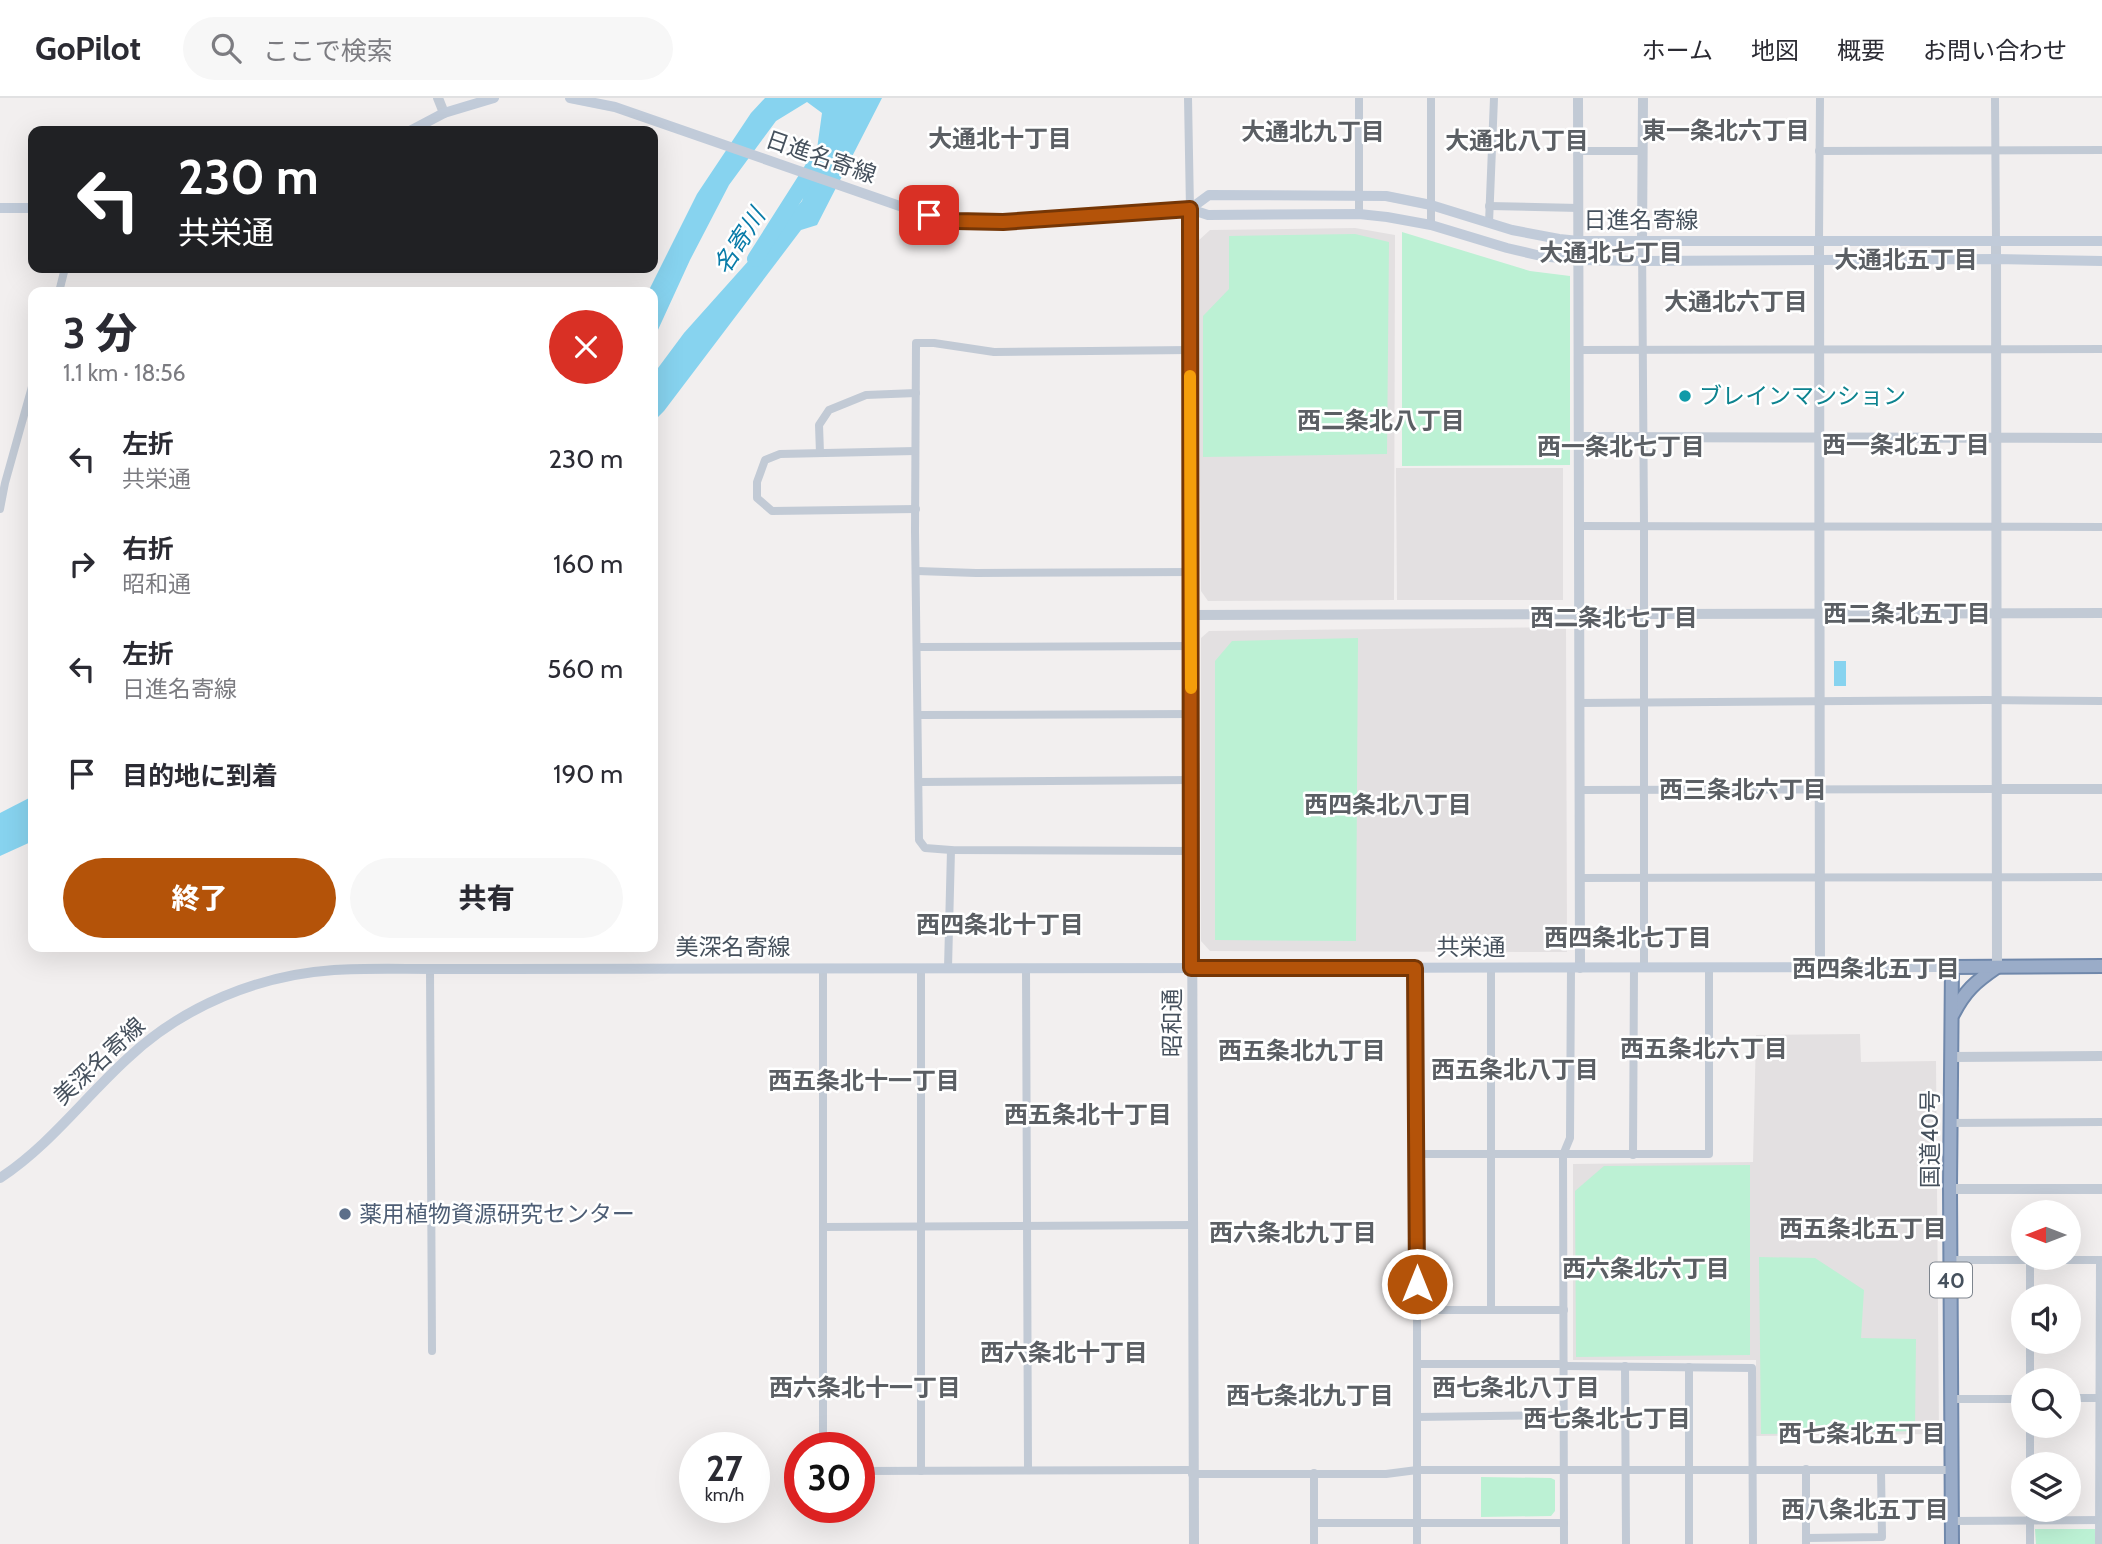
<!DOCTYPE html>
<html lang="ja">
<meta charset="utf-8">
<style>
body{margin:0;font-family:Cabin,"Noto Sans JP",sans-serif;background:#f7f7f7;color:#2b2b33;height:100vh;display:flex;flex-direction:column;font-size:26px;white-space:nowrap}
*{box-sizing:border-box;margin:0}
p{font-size:23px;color:#7c7c81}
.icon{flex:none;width:38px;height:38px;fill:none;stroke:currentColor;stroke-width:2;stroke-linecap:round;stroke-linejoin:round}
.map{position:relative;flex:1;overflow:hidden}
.sheet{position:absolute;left:28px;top:189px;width:630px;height:665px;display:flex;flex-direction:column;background:#fff;border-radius:14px;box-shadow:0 7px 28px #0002}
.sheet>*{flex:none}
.banner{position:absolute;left:28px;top:28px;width:630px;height:147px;border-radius:14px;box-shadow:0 7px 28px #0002;background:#202124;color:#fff;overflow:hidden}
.needle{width:46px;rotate:270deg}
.fabs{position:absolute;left:2011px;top:1102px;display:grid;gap:14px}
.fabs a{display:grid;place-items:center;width:70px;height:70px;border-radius:50%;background:#fff;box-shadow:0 7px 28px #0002;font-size:35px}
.speed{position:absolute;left:679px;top:1334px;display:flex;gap:14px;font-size:35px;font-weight:700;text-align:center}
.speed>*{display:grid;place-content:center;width:91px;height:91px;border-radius:50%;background:#fff;box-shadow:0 7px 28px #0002;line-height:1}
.speed small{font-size:18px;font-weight:400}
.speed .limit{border:10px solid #d22;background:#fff;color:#111}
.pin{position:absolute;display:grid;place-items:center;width:60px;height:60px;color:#fff;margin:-30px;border-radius:14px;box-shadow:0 4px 10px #0006}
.me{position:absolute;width:77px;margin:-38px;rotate:0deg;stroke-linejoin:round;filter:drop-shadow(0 0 5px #0008)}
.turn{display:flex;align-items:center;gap:24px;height:147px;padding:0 35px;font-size:32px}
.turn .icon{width:91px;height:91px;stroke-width:2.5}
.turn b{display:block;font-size:49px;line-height:60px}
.round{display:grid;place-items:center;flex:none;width:74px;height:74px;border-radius:37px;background:#f7f7f7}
.head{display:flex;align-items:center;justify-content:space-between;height:119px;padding:0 35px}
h1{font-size:42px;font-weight:800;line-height:52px}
.primary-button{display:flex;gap:14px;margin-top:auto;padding:14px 35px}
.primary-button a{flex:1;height:80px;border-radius:42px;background:#b45309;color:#fff;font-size:28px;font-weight:800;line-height:80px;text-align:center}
.primary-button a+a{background:#f7f7f7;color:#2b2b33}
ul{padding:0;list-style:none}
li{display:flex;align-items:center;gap:21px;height:105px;padding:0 35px}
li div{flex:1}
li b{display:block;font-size:26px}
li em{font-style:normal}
header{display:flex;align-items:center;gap:42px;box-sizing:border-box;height:98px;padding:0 35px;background:#fff;border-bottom:2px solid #e1e1e2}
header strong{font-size:33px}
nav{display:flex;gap:38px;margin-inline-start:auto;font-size:24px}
.search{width:490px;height:63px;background:#f7f7f7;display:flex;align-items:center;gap:18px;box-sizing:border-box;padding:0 24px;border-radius:38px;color:#7c7c81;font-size:26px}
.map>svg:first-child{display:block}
</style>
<header>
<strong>GoPilot</strong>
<div class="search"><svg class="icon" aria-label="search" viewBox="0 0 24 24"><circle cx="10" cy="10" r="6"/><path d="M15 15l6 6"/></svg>ここで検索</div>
<nav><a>ホーム</a><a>地図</a><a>概要</a><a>お問い合わせ</a></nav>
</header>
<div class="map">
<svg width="2102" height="1446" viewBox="0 0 2102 1446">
<rect width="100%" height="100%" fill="#f2efef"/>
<g fill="#e3e0e1">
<polygon points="1355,130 1395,137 1394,502 1208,503 1201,493 1198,143 1210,132"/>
<polygon points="1396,370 1563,370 1563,502 1397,502"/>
<polygon points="1566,529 1567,854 1210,853 1201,843 1201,540 1209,533"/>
<polygon points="1860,936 1861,964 1936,963 1939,1336 1756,1338 1756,1262 1573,1262 1573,1066 1753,1064 1756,937"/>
</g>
<g fill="#bcf1d4">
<polygon points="1402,134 1530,173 1570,178 1570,367 1402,368"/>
<polygon points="1355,136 1389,144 1387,356 1203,359 1203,218 1229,191 1229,138"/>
<polygon points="1358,540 1356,843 1215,842 1215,563 1232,543"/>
<polygon points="1750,1067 1750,1257 1576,1259 1575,1093 1604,1068"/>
<polygon points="1759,1159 1815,1160 1864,1192 1861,1240 1916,1241 1915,1333 1761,1336"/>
<polygon points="1481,1379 1551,1380 1555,1382 1555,1413 1551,1418 1481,1419"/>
<polygon points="2035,1431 2095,1431 2095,1446 2036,1446"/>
</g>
<g fill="#87d3ef" fill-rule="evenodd">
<path d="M765 0H882L817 127 801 132 664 313 653 324V194H648L697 96 751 15ZM807 4 822 15 817 51 802 103 684 235 658 270 657 234 690 162 729 87 776 23Z"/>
<rect x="1834" y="563" width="12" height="25"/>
<polygon points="33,698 33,743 0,758 0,715"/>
</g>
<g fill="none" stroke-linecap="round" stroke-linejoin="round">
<polyline stroke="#87d3ef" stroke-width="16" points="755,161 816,65"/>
<defs>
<g id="trunk">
<path d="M1953 916C1965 893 1975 884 1997 869"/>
<polyline points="1952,1446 1950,1089 1952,869 2102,868"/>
</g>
</defs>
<use href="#trunk" stroke="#7088ab" stroke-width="16"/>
<g stroke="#c2cad5" stroke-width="8">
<polyline points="1188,0 1190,111"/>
<polyline points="1359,0 1359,116"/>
<polyline points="1431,0 1431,127"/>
<polyline points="1995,0 1996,142"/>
<polyline points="1578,53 1643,53"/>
<polyline points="1819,53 2102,52"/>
<polyline points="1489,108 1579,110"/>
<polyline points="1489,125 1494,0"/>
<polyline points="1642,142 1644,427 1644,869"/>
<polyline points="1819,142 1820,0"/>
<polyline points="59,194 65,170"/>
<polyline points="1190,252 994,254 934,245 916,245 915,433 919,742 925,750 951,752 1192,753"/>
<polyline points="1578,252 2102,251"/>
<polyline points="915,353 780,356 765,362 757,384 757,400 772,413 916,411"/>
<polyline points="820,355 819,327 829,312 866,297 916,295"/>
<polyline points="0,411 5,385 33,285"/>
<polyline points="1578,428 2102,429"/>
<polyline points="917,473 976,475 1191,474"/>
<polyline points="918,549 1191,548"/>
<polyline points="1579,605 1986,602 2102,603"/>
<polyline points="918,617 1191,616"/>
<polyline points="920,684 1191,682"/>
<polyline points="1579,692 1997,691"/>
<polyline points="1579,780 2102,779"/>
<polyline points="823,870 823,1349"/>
<polyline points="921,870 921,1373"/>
<polyline points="948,870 951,752"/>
<polyline points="1026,870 1028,1372"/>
<polyline points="1415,870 1417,1212"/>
<polyline points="1491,870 1491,1212"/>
<polyline points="430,871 432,1253"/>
<polyline points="1950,1025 2102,1024"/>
<polyline points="1417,1056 1709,1056 1709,869"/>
<polyline points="1633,1057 1634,869"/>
<polyline points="823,1129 1192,1127"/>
<polyline points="1951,1162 2102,1162"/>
<polyline points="2030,1199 2030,1162"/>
<polyline points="1417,1266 1564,1266"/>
<polyline points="1564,1268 1752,1270 1753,1446"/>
<polyline points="1625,1268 1626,1446"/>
<polyline points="1689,1269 1689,1446"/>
<polyline points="2030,1283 2030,1244"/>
<polyline points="2068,1300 2102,1300"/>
<polyline points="1951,1301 2023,1301"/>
<polyline points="1417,1319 1564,1317"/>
<polyline points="2030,1367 2030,1328"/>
<polyline points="1806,1371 1806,1446"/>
<polyline points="859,1373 1192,1372"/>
<polyline points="1314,1375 1314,1446"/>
<polyline points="1192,1376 1386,1376 1417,1372 1951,1372"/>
<polyline points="2030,1412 2030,1446"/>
<polyline points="1952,1423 2102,1422"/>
<polyline points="1314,1425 1564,1425"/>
<polyline points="1807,1440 1882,1439 1881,1372"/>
<polyline points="1417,1446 1417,1212 1564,1212"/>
<polyline points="1564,1446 1563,1057 1570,1040 1571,870"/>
<polyline points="2099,1446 2100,1163"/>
</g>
<g stroke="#c2cad5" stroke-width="10">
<polyline points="438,0 444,15"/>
<polyline points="1578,0 1580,870"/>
<polyline points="1190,111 1194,1446"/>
<polyline points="1642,142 1643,0"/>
<polyline points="1819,142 1820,869"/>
<polyline points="1996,142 1997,869"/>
<polyline points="1579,339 2102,340"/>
<polyline points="1191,517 2102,515"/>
<polyline points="1997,691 2102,691"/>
<polyline points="1951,959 2102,958"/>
<polyline points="1950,1091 2102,1091"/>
</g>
<g stroke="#c1cbd9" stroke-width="10">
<polyline points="570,0 615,9 914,113 956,123 978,124 1190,111 1208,117 1359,116 1387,119 1431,127 1507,150 1541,158 1578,162 1642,163 1996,161 2102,163"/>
<polyline points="410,33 444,15 494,0"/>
<polyline points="0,110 33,110"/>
<polyline points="1190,111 1209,97 1386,98 1431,107 1512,132 1559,141 1579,143 2102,143"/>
<path d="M0 1080C49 1048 85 999 128 960 183 908 259 877 334 872 366 870 398 871 430 871L1952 869"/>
</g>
<use href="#trunk" stroke="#9aacc8" stroke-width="12"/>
</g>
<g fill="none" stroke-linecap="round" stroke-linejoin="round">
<defs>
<polyline id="route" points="929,117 956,123 1003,124 1190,111 1191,870 1415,870 1417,1186"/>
</defs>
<use href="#route" stroke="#753606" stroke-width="18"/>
<use href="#route" stroke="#b45309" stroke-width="12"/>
<polyline stroke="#f59e0b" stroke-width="12" points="1190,278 1191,590"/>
</g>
<circle fill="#0f9aa8" stroke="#fff" stroke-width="2.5" cx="1685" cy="298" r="7"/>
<circle fill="#5c6f8a" stroke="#fff" stroke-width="2.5" cx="345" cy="1116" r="7"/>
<g text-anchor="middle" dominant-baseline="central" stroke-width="5" stroke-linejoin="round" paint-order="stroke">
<rect fill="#fff" stroke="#7e858e" stroke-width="2" x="1930" y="1164.5" width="42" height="35" rx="5"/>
<g font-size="21" font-weight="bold" fill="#46515d">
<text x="1951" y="1182">40</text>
</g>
<g font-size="23" fill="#46515d" stroke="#fff">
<text transform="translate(821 59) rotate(19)">日進名寄線</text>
<text x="1641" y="122">日進名寄線</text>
<text x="733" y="849">美深名寄線</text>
<text x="1471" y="849">共栄通</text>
<text transform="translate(1172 925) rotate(-90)">昭和通</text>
<text transform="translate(99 963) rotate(-43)">美深名寄線</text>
<text transform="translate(1930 1041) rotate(-90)">国道40号</text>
</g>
<g font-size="23" fill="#0d838f" stroke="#fff" text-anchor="start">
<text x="1699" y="298">ブレインマンション</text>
</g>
<g font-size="23" fill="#4e5e75" stroke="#fff" text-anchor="start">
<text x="359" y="1116">薬用植物資源研究センター</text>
</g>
<g font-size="24" font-weight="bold" fill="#5b5f64" stroke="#fff">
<text x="1726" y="32">東一条北六丁目</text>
<text x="1313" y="33">大通北九丁目</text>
<text x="1000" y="40">大通北十丁目</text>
<text x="1517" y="42">大通北八丁目</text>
<text x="1611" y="154">大通北七丁目</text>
<text x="1906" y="161">大通北五丁目</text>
<text x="1736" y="203">大通北六丁目</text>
<text x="1381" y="322">西二条北八丁目</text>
<text x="1906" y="346">西一条北五丁目</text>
<text x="1621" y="348">西一条北七丁目</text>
<text x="1907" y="515">西二条北五丁目</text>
<text x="1614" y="519">西二条北七丁目</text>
<text x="1743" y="691">西三条北六丁目</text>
<text x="1388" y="706">西四条北八丁目</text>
<text x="1000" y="826">西四条北十丁目</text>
<text x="1628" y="839">西四条北七丁目</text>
<text x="1876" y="870">西四条北五丁目</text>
<text x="1704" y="950">西五条北六丁目</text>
<text x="1302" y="952">西五条北九丁目</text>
<text x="1515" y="971">西五条北八丁目</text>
<text x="864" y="982">西五条北十一丁目</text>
<text x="1088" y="1016">西五条北十丁目</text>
<text x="1863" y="1130">西五条北五丁目</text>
<text x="1293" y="1134">西六条北九丁目</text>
<text x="1646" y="1170">西六条北六丁目</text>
<text x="1064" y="1254">西六条北十丁目</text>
<text x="865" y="1289">西六条北十一丁目</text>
<text x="1516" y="1289">西七条北八丁目</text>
<text x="1310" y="1297">西七条北九丁目</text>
<text x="1607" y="1320">西七条北七丁目</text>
<text x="1862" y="1335">西七条北五丁目</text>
<text x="1865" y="1411">西八条北五丁目</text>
</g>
<g font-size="24" font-style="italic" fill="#087ba8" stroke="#fff">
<text transform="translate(739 143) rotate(-57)">名寄川</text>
</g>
</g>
</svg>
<div class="fabs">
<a><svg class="needle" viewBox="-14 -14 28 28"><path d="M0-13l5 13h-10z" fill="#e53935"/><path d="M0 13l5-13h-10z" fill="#7c7c81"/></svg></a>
<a><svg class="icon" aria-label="sound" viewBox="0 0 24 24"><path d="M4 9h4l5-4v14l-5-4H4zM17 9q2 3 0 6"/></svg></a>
<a><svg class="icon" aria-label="search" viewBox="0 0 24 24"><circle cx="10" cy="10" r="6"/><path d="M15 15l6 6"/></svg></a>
<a><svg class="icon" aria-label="layers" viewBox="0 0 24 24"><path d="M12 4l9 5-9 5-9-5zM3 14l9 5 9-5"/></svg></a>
</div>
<div class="speed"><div>27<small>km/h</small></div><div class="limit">30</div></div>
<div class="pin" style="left:929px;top:117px;background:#d93025"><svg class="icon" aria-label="arrive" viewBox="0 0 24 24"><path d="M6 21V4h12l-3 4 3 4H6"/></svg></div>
<svg class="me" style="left:1417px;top:1186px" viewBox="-20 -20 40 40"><circle r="17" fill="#b45309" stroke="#fff" stroke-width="3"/><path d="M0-11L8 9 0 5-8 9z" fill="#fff"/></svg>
<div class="banner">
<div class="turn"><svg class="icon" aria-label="left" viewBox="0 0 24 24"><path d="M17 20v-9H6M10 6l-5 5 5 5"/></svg><div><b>230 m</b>共栄通</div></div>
</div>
<section class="sheet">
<div class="head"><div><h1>3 分</h1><p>1.1 km · 18:56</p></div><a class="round" style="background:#d93025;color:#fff"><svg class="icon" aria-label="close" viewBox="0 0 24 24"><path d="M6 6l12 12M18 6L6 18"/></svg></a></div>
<ul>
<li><svg class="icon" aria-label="left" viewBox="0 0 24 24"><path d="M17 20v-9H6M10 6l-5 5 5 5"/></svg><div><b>左折</b><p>共栄通</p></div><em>230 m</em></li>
<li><svg class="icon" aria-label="right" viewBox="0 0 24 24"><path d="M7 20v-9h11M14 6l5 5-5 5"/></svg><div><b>右折</b><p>昭和通</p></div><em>160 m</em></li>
<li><svg class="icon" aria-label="left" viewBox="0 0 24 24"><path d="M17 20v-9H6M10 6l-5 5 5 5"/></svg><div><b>左折</b><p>日進名寄線</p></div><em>560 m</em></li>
<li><svg class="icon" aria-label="arrive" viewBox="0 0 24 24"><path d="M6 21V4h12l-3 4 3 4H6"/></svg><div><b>目的地に到着</b></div><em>190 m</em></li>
</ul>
<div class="primary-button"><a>終了</a><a>共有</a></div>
</section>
</div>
